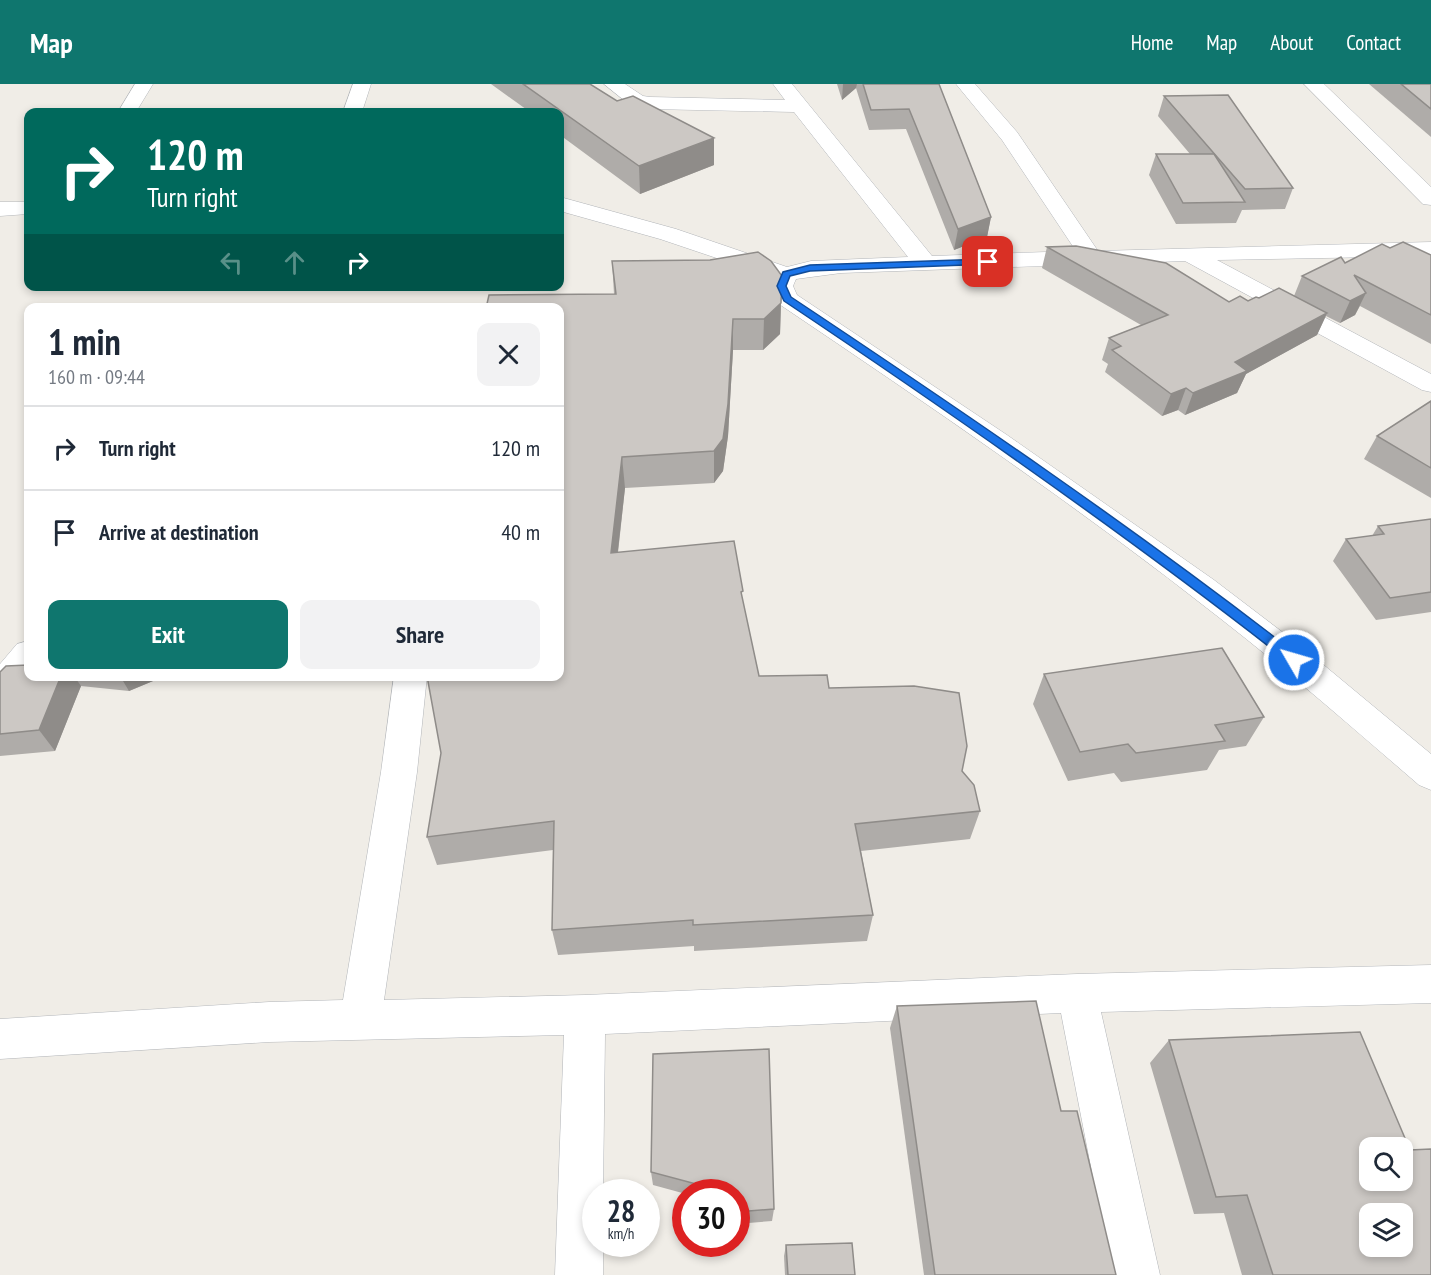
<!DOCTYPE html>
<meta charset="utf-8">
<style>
body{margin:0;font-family:"PT Sans Narrow",sans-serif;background:#f2f2f3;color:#1f2937;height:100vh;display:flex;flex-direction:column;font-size:22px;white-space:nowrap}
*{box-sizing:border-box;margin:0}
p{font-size:20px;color:#747a83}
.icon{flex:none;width:33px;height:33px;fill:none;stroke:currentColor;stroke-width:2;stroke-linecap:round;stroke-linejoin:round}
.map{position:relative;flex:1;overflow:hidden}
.drawer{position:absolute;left:24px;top:219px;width:540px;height:378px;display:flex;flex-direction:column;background:#fff;border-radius:12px;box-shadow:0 3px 9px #0003}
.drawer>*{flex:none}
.guide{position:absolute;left:24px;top:24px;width:540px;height:183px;border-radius:12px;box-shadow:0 3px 9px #0003;background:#00695c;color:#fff;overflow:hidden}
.fabs{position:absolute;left:1359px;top:1053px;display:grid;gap:12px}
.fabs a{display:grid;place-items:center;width:54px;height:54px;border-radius:12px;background:#fff;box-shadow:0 3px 9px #0003;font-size:30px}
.speed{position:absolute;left:582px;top:1095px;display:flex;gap:12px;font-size:30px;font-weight:700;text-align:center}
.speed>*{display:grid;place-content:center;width:78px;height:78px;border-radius:50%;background:#fff;box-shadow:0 3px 9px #0003;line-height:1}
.speed small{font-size:15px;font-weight:400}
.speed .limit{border:9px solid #d22;background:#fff;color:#111}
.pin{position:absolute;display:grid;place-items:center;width:51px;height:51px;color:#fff;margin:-26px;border-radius:12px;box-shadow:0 3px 9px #0006}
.me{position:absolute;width:66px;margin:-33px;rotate:308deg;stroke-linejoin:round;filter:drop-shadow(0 0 4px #0008)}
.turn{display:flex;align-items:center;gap:21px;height:126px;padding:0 24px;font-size:27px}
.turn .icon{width:78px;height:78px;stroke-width:2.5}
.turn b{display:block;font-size:42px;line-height:51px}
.lanes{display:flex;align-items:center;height:57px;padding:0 24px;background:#0003;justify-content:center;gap:30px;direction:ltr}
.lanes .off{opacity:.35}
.round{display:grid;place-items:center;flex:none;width:63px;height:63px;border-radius:12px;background:#f2f2f3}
.head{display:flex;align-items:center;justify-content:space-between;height:102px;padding:0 24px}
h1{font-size:36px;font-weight:700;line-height:45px}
.button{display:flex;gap:12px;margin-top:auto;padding:12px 24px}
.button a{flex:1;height:69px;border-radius:12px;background:#0f766e;color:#fff;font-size:24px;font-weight:700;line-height:69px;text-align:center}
.button a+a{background:#f2f2f3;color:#1f2937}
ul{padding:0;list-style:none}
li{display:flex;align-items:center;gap:18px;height:84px;padding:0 24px;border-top:2px solid #e0e1e3}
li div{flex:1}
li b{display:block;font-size:22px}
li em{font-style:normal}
header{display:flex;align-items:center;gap:36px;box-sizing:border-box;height:84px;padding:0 30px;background:#0f766e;color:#fff}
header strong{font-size:28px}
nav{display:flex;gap:33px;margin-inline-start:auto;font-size:21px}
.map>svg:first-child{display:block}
</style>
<header>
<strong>Map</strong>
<nav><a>Home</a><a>Map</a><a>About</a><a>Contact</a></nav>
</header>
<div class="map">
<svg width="1431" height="1191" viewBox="0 0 1431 1191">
<rect width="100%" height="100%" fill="#f0ede7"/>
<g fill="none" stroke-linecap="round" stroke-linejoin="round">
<defs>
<g id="minor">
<polygon points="135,0 153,0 136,28 118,28"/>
<polygon points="353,0 371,0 362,28 343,28"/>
<path d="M604 0H625L643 12 650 13 785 16 773 0H792L932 172 1076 167 1002 56 956 0H975L1017 48 1098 167 1431 158V172L1217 176 1431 290V308L1422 306 1185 177 841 189 796 195 793 202 797 211 1007 351 1214 496 1302 563 1431 670V706L1419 701C1354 645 1289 588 1221 535 1079 423 929 321 779 220L769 202 773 193 660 155 560 127V113L676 145 787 183 811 177 908 173 794 28 650 25 630 21Z"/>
<polygon points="1304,0 1324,0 1431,103 1431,121 1423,120"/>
<polygon points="0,118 28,118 28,130 0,132"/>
<path d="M28 557C31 583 29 606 0 616V580L17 560Z"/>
<polygon points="394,592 427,592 417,688 384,916 585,911 1077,890 1431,881 1431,919 1101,928 1160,1191 1112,1191 1061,929 605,950 603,1108 596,1108 596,1160 603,1160 603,1191 555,1191 564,951 269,958 0,975 0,935 269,918 343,916 381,688"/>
</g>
</defs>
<use href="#minor" stroke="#b2b5b9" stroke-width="1"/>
<use href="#minor" fill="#fff" fill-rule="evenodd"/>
</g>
<g fill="#afaca9">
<polygon points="491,0 590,0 617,17 714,54 714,81 640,110 560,51 560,28 530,28"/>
<polygon points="837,0 939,0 991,133 987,153 954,166 906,45 869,46 856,4 842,16"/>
<polygon points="1369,0 1431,0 1431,53"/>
<polygon points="1164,12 1293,104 1285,125 1242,126 1236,139 1176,140 1149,91 1156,70 1190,70 1158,32"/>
<polygon points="1047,163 1229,218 1294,212 1302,192 1390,164 1431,171 1431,260 1360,222 1355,231 1340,239 1326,232 1317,251 1246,290 1237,309 1185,331 1178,326 1162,332 1105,288 1108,280 1102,276 1109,254 1141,241 1042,184"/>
<polygon points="612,177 781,219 780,250 763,266 733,266 728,352 723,387 714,399 625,404 618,469 743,518 759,592 829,604 962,687 980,727 970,755 861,767 873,831 867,857 694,867 694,862 558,871 552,846 553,766 437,781 427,753 441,669 560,592 614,210"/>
<polygon points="1431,317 1431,414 1364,375 1377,352"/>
<polygon points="1431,435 1431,528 1376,536 1333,477 1346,455 1372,452 1378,442"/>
<polygon points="0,588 28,592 165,592 129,607 81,602 55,667 0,672"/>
<polygon points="1044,590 1264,633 1246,662 1219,666 1207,686 1121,698 1114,689 1068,697 1033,620"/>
<polygon points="897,922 1116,1191 924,1191 890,944"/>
<polygon points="1169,956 1431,1191 1242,1191 1224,1129 1194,1130 1150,979"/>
<polygon points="653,970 774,1125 772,1137 736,1140 736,1108 686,1108 686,1110 653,1101 651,1088"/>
<polygon points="786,1161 855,1191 785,1191 784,1172"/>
</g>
<g fill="#8f8c89">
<polygon points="843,0 857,0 856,4 842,16"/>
<polygon points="714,54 714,81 640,110 639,82"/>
<polygon points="991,133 987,153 954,166 958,145"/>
<polygon points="1366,209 1355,231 1340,239 1350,217"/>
<polygon points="781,219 780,250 763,266 764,235"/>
<polygon points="1327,229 1317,251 1246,290 1237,309 1185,331 1193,309 1235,278"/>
<polygon points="733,235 733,266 728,352 723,387 714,399 714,367"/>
<polygon points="1186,304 1178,326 1162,332 1171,310"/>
<polygon points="622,373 625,404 614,501 611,469"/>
<polygon points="61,592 74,592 81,602 55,667 39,646"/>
<polygon points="120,592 165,592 129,607"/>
</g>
<g fill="#ccc8c4" stroke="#8f8c89" stroke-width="1.5" fill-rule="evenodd">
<polygon points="523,0 590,0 617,17 633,12 714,54 639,82"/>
<polygon points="863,0 939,0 991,133 958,145 909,25 871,26"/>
<polygon points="1401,0 1431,0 1431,25"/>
<polygon points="1228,11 1293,104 1245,105 1164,12"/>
<polygon points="1156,70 1214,70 1245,118 1183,119"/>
<polygon points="1403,158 1431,171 1431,231 1354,191 1366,209 1350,217 1302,192 1341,173 1345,179 1382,160 1390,164"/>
<polygon points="1076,162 1166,179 1229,218 1240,212 1248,217 1256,213 1259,214 1279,204 1327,229 1235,278 1247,287 1193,309 1186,304 1171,310 1112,266 1121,262 1109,254 1168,231 1047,163"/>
<polygon points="758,168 771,177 782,192 781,219 764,235 733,235 728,320 723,355 714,367 622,373 611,469 734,457 743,507 741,508 759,592 827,591 829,604 914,602 959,609 967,662 962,687 974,701 980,727 855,740 873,831 693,841 693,836 552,846 554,737 427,753 441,669 427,592 560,592 560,224 486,224 489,211 616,210 612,177 710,176"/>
<polygon points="1431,317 1431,384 1377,352"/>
<polygon points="1431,435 1431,508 1390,514 1346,455 1384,450 1378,442"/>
<polygon points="1222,564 1264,633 1215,641 1225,657 1136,669 1128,660 1080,668 1044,590"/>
<polygon points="28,581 28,592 61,592 39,646 0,650 0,588 6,582"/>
<polygon points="1036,917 1061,1027 1077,1027 1116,1191 935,1191 897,922"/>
<path d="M1360 948 1410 1066 1431 1065V1191H1273L1247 1111 1216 1113 1169 956ZM1370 1064H1402V1096H1370ZM1370 1130H1402V1162H1370Z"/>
<polygon points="769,965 774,1125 736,1128 736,1108 716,1108 711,1104 651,1088 653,970"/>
<polygon points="852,1159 855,1191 788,1191 786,1161"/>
</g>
<path fill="#1a73e8" stroke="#114b97" stroke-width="1.5" d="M988 175 993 178 991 180 810 187 790 192 786 202 791 213C964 328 1136 445 1299 572L1301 576 1299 579H1290C1127 451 956 332 784 217L777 202 783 188 810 181Z"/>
</svg>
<div class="fabs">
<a><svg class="icon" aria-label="search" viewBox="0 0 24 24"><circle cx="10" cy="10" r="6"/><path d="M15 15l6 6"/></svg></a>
<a><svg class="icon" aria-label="layers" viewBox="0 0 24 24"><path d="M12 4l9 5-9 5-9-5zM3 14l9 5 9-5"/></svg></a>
</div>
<div class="speed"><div>28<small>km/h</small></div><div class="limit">30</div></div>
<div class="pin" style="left:988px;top:178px;background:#d93025"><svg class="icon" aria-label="arrive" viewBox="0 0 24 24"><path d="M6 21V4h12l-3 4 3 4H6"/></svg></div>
<svg class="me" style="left:1294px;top:576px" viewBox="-20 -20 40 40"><circle r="17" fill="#1a73e8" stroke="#fff" stroke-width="3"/><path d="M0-11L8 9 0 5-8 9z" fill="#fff"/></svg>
<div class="guide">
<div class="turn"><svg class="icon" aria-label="right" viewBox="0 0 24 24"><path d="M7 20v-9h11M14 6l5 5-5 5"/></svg><div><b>120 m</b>Turn right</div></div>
<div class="lanes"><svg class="icon off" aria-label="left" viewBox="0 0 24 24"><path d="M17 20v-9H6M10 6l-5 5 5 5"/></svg><svg class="icon off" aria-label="ahead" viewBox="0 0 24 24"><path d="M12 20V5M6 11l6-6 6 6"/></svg><svg class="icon" aria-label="right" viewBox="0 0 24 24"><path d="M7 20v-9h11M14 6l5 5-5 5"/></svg></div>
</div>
<section class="drawer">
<div class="head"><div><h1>1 min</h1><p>160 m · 09:44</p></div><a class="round"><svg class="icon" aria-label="close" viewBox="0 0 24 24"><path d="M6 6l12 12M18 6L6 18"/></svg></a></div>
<ul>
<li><svg class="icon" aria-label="right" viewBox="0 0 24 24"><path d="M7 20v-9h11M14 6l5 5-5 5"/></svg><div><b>Turn right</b></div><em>120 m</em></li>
<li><svg class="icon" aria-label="arrive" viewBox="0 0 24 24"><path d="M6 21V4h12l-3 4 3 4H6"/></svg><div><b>Arrive at destination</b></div><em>40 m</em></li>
</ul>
<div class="button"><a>Exit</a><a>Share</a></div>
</section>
</div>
